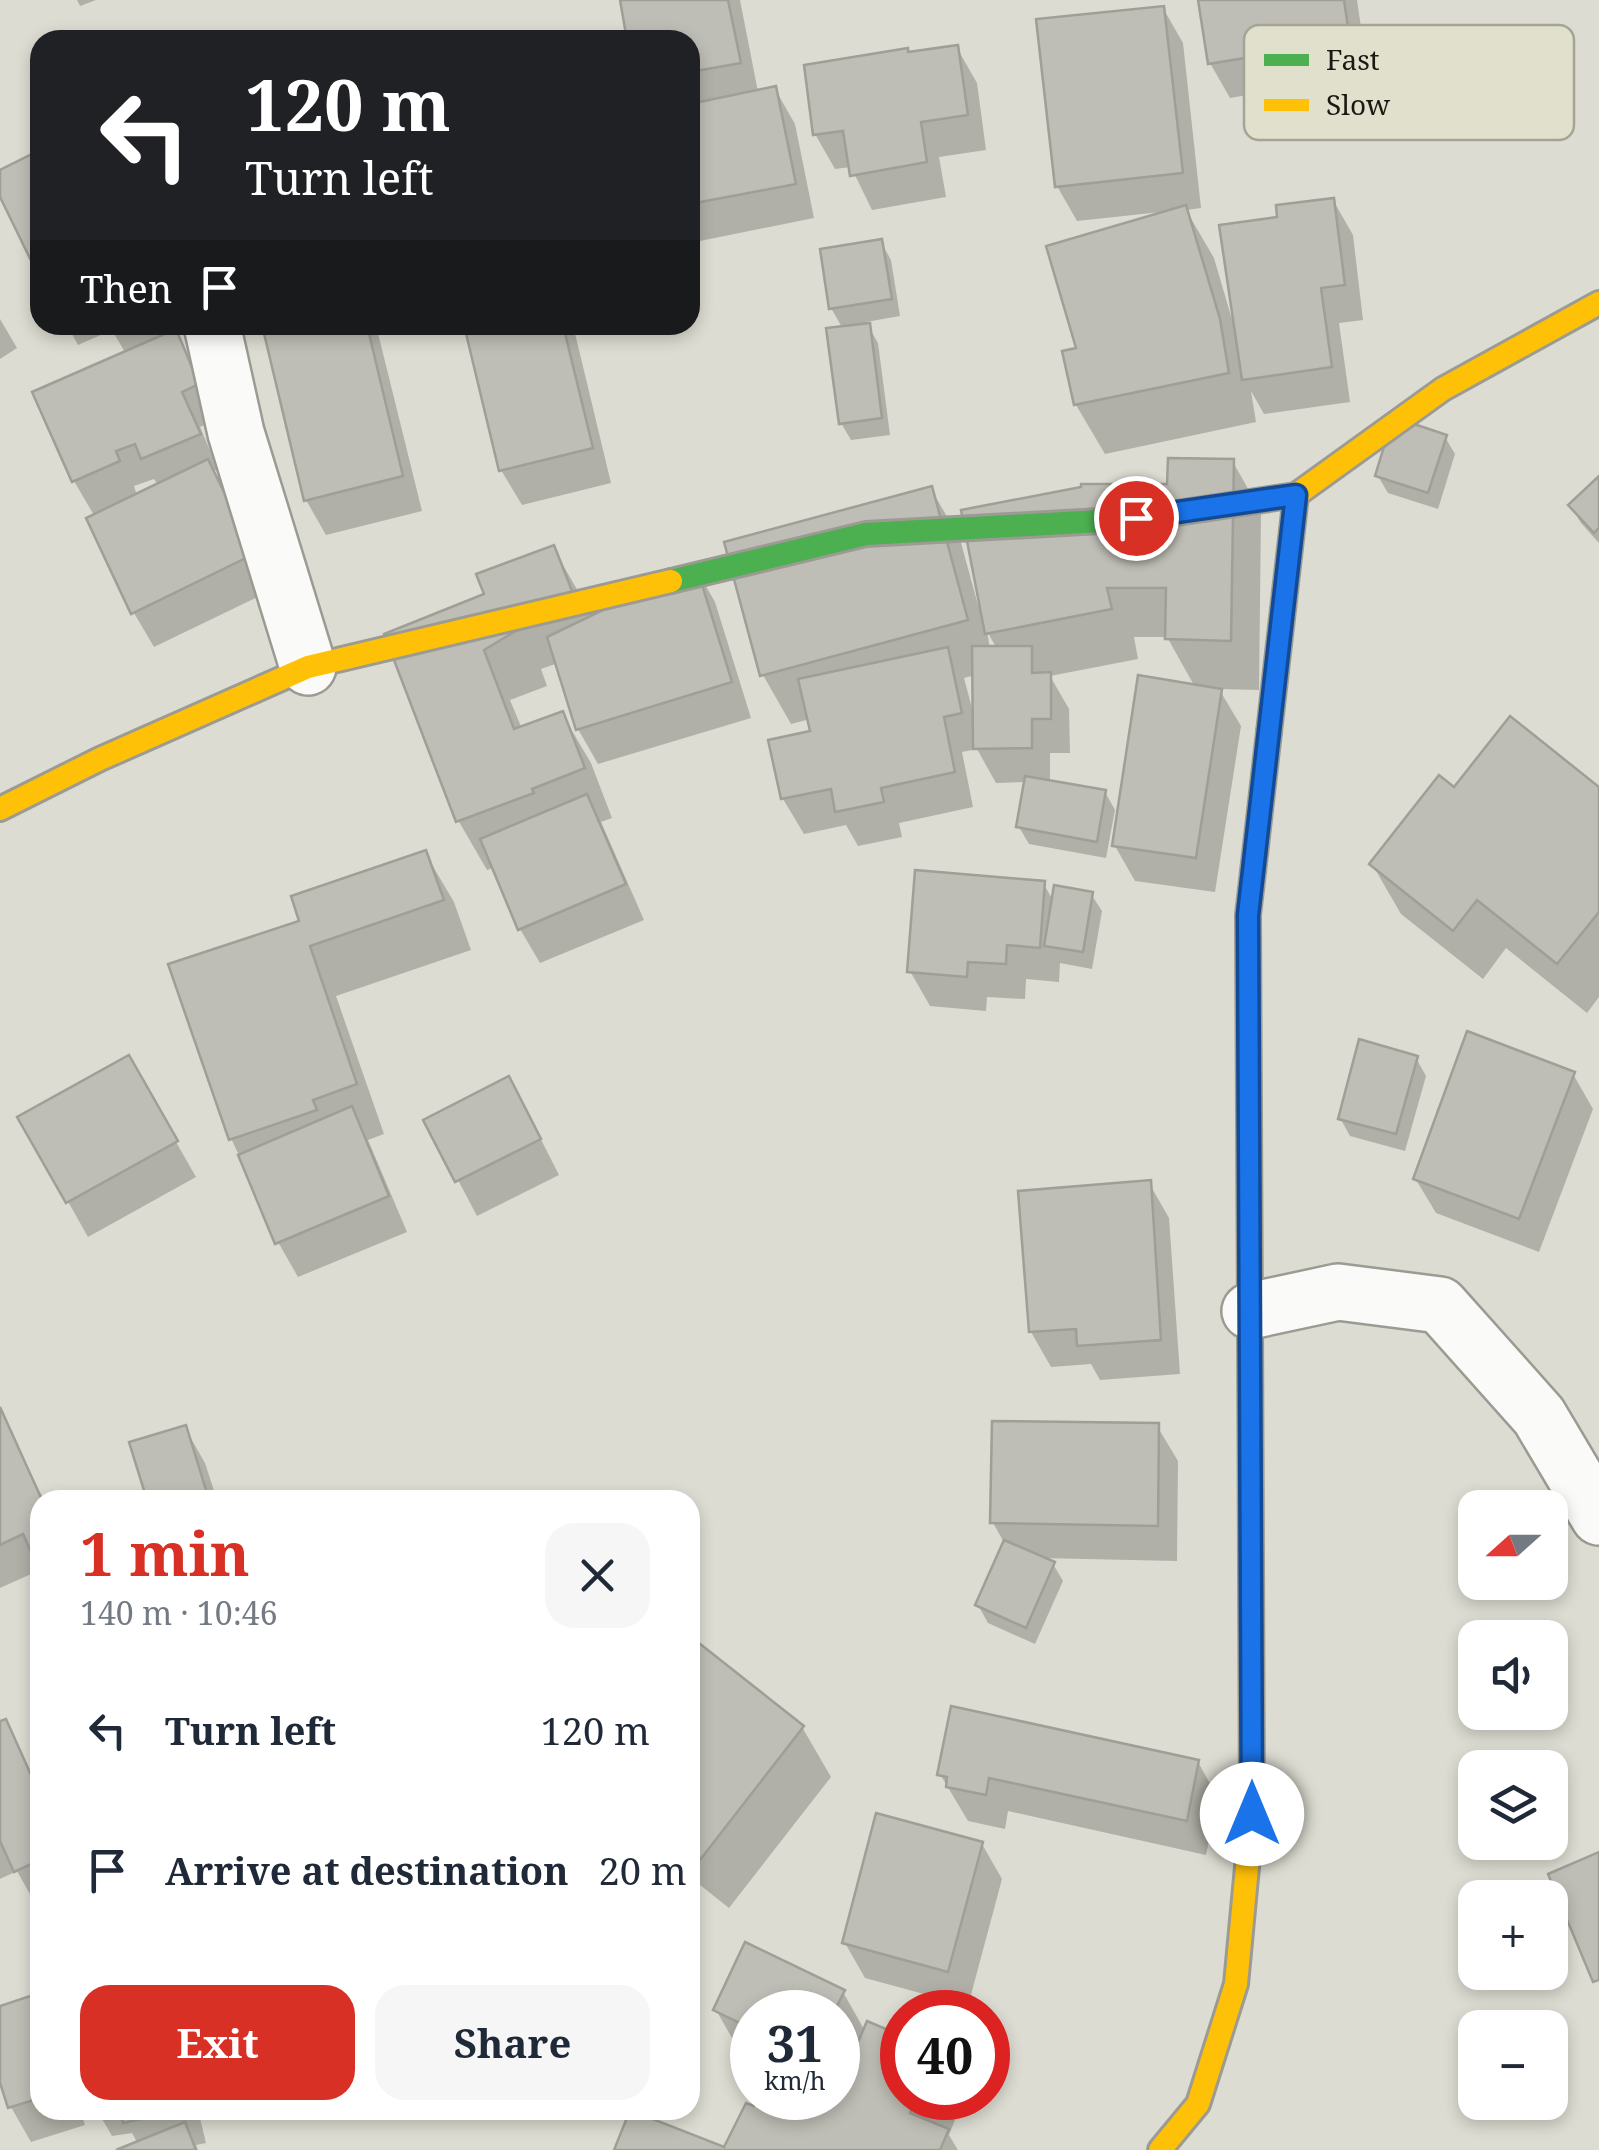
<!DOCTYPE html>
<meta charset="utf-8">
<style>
body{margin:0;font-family:"Noto Serif",serif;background:#f6f6f7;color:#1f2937;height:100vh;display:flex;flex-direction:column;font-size:38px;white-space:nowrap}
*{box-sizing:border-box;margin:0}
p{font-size:32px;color:#747a83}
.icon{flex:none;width:55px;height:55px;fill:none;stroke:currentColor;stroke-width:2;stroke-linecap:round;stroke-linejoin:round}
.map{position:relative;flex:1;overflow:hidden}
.side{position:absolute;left:30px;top:1490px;width:670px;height:630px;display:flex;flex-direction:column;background:#fff;border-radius:30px;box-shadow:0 5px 15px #0003}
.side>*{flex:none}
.top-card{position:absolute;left:30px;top:30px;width:670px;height:305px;border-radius:30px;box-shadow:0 5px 15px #0003;background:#202124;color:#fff;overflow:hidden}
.needle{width:65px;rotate:249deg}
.buttons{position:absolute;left:1458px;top:1490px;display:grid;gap:20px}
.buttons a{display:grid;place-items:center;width:110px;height:110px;border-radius:20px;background:#fff;box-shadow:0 5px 15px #0003;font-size:50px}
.speed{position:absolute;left:730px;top:1990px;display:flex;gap:20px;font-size:50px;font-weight:700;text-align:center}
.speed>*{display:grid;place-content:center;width:130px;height:130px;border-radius:50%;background:#fff;box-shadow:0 5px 15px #0003;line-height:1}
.speed small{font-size:25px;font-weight:400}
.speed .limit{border:15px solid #d22;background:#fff;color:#111}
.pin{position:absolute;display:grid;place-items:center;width:85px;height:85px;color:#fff;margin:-42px;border:5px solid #fff;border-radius:50%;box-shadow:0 2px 10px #0007}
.me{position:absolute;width:110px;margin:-55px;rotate:0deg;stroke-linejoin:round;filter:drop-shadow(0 0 8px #0008)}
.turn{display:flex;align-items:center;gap:35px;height:210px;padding:0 50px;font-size:45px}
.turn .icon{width:130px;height:130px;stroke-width:2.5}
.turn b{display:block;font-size:70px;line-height:85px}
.then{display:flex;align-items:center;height:95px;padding:0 50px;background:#0003;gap:20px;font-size:38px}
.round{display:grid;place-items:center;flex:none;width:105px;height:105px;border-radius:30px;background:#f6f6f7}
.overview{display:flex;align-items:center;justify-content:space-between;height:170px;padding:0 50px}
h1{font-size:60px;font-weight:700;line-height:75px;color:#d93025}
.action{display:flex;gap:20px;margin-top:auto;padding:20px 50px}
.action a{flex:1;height:115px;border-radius:30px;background:#d93025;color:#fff;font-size:40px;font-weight:700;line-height:115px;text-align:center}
.action a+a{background:#f6f6f7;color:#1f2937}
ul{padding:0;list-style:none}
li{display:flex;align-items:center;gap:30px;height:140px;padding:0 50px}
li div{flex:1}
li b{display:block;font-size:38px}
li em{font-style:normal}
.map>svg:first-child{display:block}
</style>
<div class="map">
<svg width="1599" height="2150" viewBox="0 0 1599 2150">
<rect width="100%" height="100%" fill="#dcdcd2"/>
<g fill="#0003" fill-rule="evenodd">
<polygon points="77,0 96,0 80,6"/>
<polygon points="623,0 740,0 758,92 775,89 795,124 814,218 690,243 690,40 630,40"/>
<polygon points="1200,0 1357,0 1368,75 1230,98 1210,63"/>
<polygon points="1163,8 1183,43 1201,208 1186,210 1214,258 1233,323 1236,322 1280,219 1333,200 1353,235 1363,320 1339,323 1350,402 1264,414 1251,391 1256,422 1105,454 1076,405 1065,352 1079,350 1161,215 1161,212 1077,221 1057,186"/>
<polygon points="957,48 977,83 986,150 939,157 946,197 872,210 851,167 835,169 815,134 908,54"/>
<polygon points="881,242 891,260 900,316 866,322 878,343 890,435 851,440 841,423 843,329 831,308"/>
<polygon points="0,319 17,348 0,359"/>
<path d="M67 325H195L176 334 195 367 217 419 200 427 218 469 212 472 272 590 154 647 134 613 95 517 74 481 126 354 112 330 78 345ZM154 479 159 486 137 496 134 486Z"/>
<polygon points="265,325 376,325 422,511 326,535 306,500"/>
<polygon points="466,325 573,325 611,483 522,505 501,470"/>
<polygon points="1445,437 1455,454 1438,509 1388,493 1378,476"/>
<path d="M1233 462 1261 512 1259 690 1219 689 1241 726 1215 892 1135 881 1115 846 1195 687 1167 637H1134L1138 659 1050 676 1069 709 1070 753H1050V783L1105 792 1115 810 1106 858 1029 844 1019 827 1026 782 996 783 977 749 962 752 973 807 899 823 902 837 858 846 846 825 804 834 783 799 771 742 813 733 810 719 791 724 763 675 931 489 960 539 978 605 1170 486ZM987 631 997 649H990ZM975 675 973 712 964 678Z"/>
<polygon points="1599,479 1599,543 1581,523 1571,506"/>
<polygon points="553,548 582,598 695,567 715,602 751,718 598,764 578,729 558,663 541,669 547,686 510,700 522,729 562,714 591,763 612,818 601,822 644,920 540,963 520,929 495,867 487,870 458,820 487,595"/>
<polygon points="1599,790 1599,997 1587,1013 1506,948 1483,979 1401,914 1372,864 1454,791"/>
<polygon points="425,853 454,902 471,950 336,996 384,1134 368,1140 407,1232 298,1277 278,1242 231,1138 302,923"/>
<polygon points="1043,883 1054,902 1091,894 1102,911 1092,969 1060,963 1059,982 1026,979 1025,999 987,997 986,1011 930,1006 910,971"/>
<polygon points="128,1058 196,1177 88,1237 21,1118"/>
<polygon points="1416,1058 1426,1076 1405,1151 1350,1136 1340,1118"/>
<polygon points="1573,1074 1593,1109 1539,1252 1436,1213 1415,1178"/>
<polygon points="528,1114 559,1175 477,1216 427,1121"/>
<polygon points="1149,1183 1169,1218 1180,1374 1100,1380 1091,1364 1051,1367 1031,1332"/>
<polygon points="0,1411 44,1500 40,1500 40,1570 0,1588"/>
<polygon points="1157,1426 1178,1461 1177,1561 1040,1558 1053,1564 1063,1581 1035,1644 988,1623 978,1605 1005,1544 993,1523"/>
<polygon points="185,1428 205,1463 217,1500 150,1500"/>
<polygon points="690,1639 802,1727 831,1777 729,1908 690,1877"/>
<polygon points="5,1722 40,1790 40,1903 36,1905 17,1871 0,1879 0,1724"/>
<polygon points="1198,1762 1218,1798 1206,1855 1008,1811 1005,1829 968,1821 940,1774"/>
<polygon points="982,1844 1002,1879 968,2006 865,1978 845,1943"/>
<polygon points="843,1992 865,2031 868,2024 902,2039 902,2098 960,2098 962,2102 949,2135 958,2150 725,2150 760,2098 838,2098 838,2083 842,2085 853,2060 849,2058 838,2082 838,2012 752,2012 752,2053 736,2045 716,2010"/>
<polygon points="34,1997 40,2006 40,2110 80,2110 85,2125 31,2142 11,2107 0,2075 0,2009"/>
<polygon points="97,2110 198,2110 206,2143 196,2145 198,2150 123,2150 138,2144 132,2133 112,2136"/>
</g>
<g fill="#bebeb6" stroke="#9f9e97" stroke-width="2.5">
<polygon points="620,0 728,0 741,63 690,72 690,40 627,40"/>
<polygon points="1198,0 1344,0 1350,41 1208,64"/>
<polygon points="1164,6 1183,173 1055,187 1036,19"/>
<polygon points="958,45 968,115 921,122 927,162 850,176 843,131 813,135 804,65 908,48 908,52"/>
<polygon points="776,86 796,184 690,204 690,104"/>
<polygon points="40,150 40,279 0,197 0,170"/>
<polygon points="1334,198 1345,285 1321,288 1332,367 1242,380 1219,225 1277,217 1276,205"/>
<polygon points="1186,205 1220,319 1229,373 1074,405 1062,351 1076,348 1046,246"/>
<polygon points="882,239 892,299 829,309 820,249"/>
<polygon points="870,323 882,418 839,424 826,328"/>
<polygon points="262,325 367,325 403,476 304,501"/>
<polygon points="464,325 563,325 593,448 499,471"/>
<polygon points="176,329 199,384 182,392 201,434 141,459 135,444 116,451 120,461 72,482 32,392"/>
<polygon points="1393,417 1447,435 1428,493 1375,476"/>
<polygon points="1168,458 1234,459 1231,641 1165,639 1166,588 1107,588 1112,609 985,634 961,510 1081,487 1081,484 1167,484"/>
<polygon points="208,459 254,554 131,614 86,518"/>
<polygon points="1599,476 1599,528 1594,533 1568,505"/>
<polygon points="932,486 968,620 760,676 724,542"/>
<polygon points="554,545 574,596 484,650 514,729 563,711 585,768 532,789 534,793 456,822 384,634 484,594 476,574"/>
<polygon points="696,565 732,682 576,730 547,637"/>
<polygon points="972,646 1032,646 1032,673 1051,672 1051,719 1032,719 1032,748 973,749"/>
<polygon points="948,647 962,713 944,717 955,772 881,788 884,802 835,812 831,789 781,799 768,740 810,731 798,679"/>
<polygon points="1138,675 1222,689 1196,858 1112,846"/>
<polygon points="1510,716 1599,787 1599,912 1557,964 1477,900 1453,931 1369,864 1439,775 1454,787"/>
<polygon points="1025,776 1106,790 1097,842 1016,827"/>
<polygon points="587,794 626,884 518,930 480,839"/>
<polygon points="426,850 444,900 310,946 357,1084 313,1100 317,1110 229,1140 168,964 299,921 291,896"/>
<polygon points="915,870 1045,881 1040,948 1007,945 1006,964 968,962 967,977 907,972"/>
<polygon points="1054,885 1093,892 1083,952 1044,946"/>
<polygon points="1467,1031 1575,1072 1519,1219 1413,1179"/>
<polygon points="1359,1039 1418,1056 1396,1134 1338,1119"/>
<polygon points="129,1055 178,1141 66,1203 17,1117"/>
<polygon points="509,1076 541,1139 455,1182 423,1120"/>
<polygon points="352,1106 389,1196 275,1244 238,1155"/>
<polygon points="1151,1180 1161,1340 1077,1346 1076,1329 1029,1332 1018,1191"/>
<polygon points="0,1407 42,1500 40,1572 23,1534 0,1545"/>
<polygon points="992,1421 1159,1423 1158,1526 990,1523"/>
<polygon points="186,1425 209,1500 147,1500 129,1442"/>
<polygon points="1004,1540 1055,1562 1026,1628 975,1605"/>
<polygon points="690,1636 804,1726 700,1860 690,1852"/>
<polygon points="951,1706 1199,1760 1187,1821 989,1778 986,1795 946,1787 947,1777 937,1775"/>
<polygon points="6,1719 40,1795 40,1860 14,1872 0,1841 0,1721"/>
<polygon points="876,1813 983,1842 948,1972 842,1943"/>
<polygon points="1599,1852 1599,1980 1593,1982 1548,1874"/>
<polygon points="745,1942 845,1990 834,2012 752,2012 752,2029 713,2010"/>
<polygon points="36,1994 40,2007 40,2098 8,2108 0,2083 0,2006"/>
<polygon points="867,2021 902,2036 902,2098 916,2098 910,2113 949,2129 940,2150 614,2150 630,2110 724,2147 746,2103 754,2106 758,2098 838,2098 838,2081 841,2082"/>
<polygon points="120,2110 179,2110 123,2123"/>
<polygon points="185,2122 196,2150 116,2150"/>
</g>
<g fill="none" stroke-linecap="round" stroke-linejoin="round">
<defs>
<g id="street">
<polyline points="212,325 236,433 308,667"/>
<polyline points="1250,1311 1338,1292 1440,1305 1539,1416 1599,1517"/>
</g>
<g id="fast">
<polyline points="671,581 866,534 1136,519 1190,511"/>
<polyline points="1250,1322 1248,915 1269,732"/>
</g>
<g id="slow">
<polyline points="1190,511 1296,495 1443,389 1599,303"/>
<polyline points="1269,732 1296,495"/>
<polyline points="0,809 100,759 308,667 671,581"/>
<polyline points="1160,2150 1198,2104 1236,1984 1252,1814 1250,1322"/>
</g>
</defs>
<use href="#street" stroke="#9b9b93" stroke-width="60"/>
<use href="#fast" stroke="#9b9b93" stroke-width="28"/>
<use href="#slow" stroke="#9b9b93" stroke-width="28"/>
<use href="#street" stroke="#fafaf8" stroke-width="55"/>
<use href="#fast" stroke="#4caf50" stroke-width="22"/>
<use href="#slow" stroke="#ffc107" stroke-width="22"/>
</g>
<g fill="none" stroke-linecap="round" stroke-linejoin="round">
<defs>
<polyline id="route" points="1136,518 1296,495 1248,915 1252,1814"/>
</defs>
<use href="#route" stroke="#114b97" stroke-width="25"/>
<use href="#route" stroke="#1a73e8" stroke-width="18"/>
</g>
<rect x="1244" y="25" width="330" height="115" rx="15" fill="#e1e0cd" stroke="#a5a495" stroke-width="2.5"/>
<rect x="1264" y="54" width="45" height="12" fill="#4caf50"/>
<rect x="1264" y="99" width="45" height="12" fill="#ffc107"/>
<g font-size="28" fill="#191812">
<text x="1326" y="70">Fast</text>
<text x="1326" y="115">Slow</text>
</g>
</svg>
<div class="buttons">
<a><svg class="needle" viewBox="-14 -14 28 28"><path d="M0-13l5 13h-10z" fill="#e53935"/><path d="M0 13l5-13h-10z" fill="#747a83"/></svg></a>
<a><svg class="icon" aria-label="sound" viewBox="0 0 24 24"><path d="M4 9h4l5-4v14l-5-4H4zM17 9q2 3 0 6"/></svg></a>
<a><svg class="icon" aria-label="layers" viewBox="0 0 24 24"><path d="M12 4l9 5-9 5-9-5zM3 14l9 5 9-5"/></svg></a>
<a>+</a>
<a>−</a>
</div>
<div class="speed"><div>31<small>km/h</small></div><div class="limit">40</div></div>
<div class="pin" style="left:1136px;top:518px;background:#d93025"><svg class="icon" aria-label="arrive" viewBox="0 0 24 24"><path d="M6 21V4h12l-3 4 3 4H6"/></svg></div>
<svg class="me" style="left:1252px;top:1814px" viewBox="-20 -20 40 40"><circle r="19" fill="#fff"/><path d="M0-13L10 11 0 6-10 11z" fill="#1a73e8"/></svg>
<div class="top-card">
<div class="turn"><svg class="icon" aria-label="left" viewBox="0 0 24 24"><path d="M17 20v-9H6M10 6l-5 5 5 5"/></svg><div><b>120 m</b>Turn left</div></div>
<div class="then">Then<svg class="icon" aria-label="arrive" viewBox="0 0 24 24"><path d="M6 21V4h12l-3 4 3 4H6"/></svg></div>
</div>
<section class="side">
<div class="overview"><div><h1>1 min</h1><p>140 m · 10:46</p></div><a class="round"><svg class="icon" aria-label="close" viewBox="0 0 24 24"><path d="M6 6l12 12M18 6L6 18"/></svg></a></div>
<ul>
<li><svg class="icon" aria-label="left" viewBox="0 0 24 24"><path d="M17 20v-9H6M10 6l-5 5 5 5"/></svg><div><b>Turn left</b></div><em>120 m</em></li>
<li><svg class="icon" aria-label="arrive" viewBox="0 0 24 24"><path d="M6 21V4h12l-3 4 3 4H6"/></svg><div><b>Arrive at destination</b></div><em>20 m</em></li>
</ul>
<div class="action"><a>Exit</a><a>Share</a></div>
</section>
</div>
